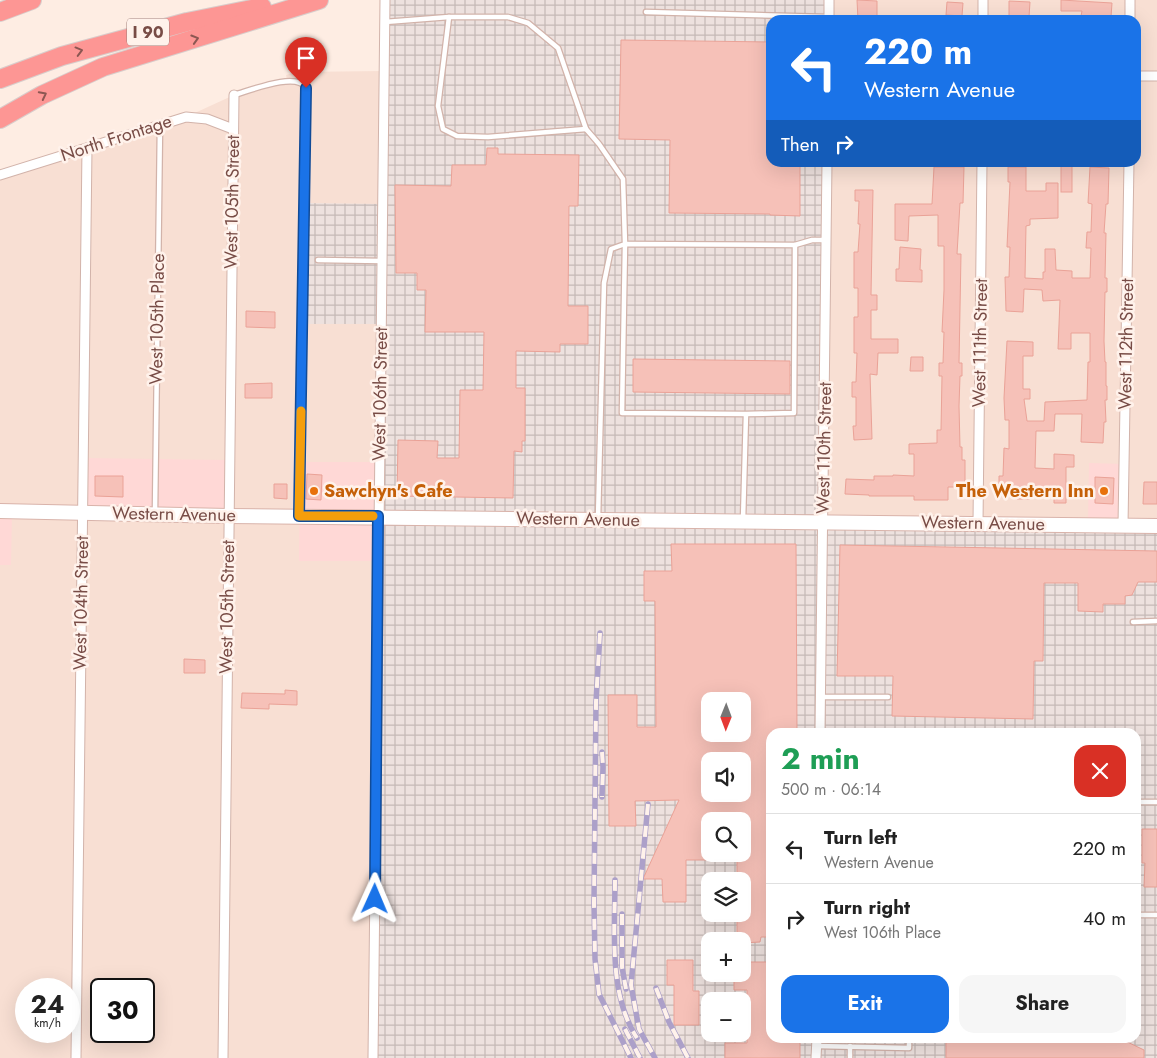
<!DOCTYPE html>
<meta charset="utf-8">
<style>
body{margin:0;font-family:Jost,sans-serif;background:#f6f6f6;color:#222;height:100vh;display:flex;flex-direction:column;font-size:19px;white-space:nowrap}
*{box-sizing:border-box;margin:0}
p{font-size:16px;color:#767676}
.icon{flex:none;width:28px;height:28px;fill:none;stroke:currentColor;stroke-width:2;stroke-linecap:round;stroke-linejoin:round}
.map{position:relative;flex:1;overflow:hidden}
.side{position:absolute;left:766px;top:728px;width:375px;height:315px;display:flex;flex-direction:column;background:#fff;border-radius:15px;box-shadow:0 5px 20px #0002}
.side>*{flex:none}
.top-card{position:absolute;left:766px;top:15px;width:375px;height:152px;border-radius:15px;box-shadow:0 5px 20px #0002;background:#1a73e8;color:#fff;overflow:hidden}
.needle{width:32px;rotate:181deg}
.fabs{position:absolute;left:701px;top:692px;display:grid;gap:10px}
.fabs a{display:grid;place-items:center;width:50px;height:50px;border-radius:10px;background:#fff;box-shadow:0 5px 20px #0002;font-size:25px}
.speed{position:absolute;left:15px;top:978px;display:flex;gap:10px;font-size:25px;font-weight:700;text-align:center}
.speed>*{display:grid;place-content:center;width:65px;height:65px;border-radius:50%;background:#fff;box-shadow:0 5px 20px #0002;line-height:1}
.speed small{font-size:12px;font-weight:400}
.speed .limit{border:2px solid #111;border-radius:8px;background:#fff;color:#111}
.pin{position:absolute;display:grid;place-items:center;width:42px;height:42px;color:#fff;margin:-51px -21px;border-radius:50% 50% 50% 0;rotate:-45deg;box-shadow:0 0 5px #0007}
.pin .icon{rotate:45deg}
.me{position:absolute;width:55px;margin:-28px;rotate:1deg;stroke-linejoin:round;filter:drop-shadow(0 0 4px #0008)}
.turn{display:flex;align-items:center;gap:18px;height:105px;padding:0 15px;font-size:22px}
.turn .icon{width:65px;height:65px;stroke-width:2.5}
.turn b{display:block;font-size:35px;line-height:42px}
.then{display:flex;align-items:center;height:48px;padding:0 15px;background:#0003;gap:10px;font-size:19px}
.round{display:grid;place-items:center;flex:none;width:52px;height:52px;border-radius:15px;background:#f6f6f6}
.overview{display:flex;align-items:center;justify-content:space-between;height:85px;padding:0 15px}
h1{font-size:30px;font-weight:700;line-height:38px;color:#1e9e55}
.cta{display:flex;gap:10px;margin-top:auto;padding:10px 15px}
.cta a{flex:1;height:58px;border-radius:15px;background:#1a73e8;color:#fff;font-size:20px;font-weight:700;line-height:58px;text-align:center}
.cta a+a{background:#f6f6f6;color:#222}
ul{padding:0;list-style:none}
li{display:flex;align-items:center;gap:15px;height:70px;padding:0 15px;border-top:1px solid #e0e0e0}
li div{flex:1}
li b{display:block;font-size:19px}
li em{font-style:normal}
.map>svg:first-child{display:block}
</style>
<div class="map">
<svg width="1157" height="1058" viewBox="0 0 1157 1058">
<defs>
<pattern id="industrial-grid" width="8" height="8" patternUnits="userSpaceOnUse" patternTransform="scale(1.25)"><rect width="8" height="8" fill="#ede1de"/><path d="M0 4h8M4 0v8" fill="none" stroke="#c5b9b6"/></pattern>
</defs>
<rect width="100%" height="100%" fill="#feede3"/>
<g fill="#f8dfd3" fill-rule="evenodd">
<polygon points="829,0 1157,0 1157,526 823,523 827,163 1136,162 1136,20 829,20"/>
<path d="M384 71 382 204 302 324H381L373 1058H0V175L186 117 234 95 287 80 286 75 296 72ZM26 989H69V1031H26ZM101 989H144V1031H101Z"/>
</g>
<g fill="#ffd8d6">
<polygon points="83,458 229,460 228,516 82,513"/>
<polygon points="300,462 379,462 377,561 299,561"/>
<polygon points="1089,463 1124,464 1123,525 1088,524"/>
<polygon points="0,511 12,511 11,565 0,565"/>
</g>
<path fill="url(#industrial-grid)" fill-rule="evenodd" d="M384 0H829V20H771V162L827 163 823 522 1157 526V1058H373L381 324H302L304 203 382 204ZM710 701H742V734H710ZM771 732H1136V1038H771ZM710 761H742V794H710ZM710 821H742V854H710ZM710 881H742V914H710ZM710 941H742V974H710ZM710 1001H742V1034H710Z"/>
<g fill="#f6c1b8" stroke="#eaa297" fill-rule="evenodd">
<polygon points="857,0 877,1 877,20 858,20"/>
<polygon points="1061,0 1112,3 1111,17 1081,16 1082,11 1061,11"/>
<polygon points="1009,1 1030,2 1029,17 1009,16"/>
<polygon points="947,2 963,3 962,16 946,15"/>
<polygon points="621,40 771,42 771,162 800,162 800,216 770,215 770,214 669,213 670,140 619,139"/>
<polygon points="487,148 498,148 498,154 579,155 578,206 569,206 568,306 588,306 588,344 560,344 560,352 516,351 516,388 525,388 525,441 522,441 522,452 514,451 513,498 397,496 398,440 438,441 437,458 459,458 460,390 483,390 484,332 425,332 426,290 417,290 417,273 396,273 395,185 451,186 452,165 486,165"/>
<rect x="1061" y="162" width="11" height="30"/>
<polygon points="934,167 964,167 963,203 960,203 957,254 961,254 959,363 962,363 962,376 960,376 959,406 960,447 962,447 962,460 965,460 965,487 948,487 948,500 914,500 914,496 869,496 869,495 845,494 846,479 874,480 874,476 893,476 893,475 914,476 914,454 909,454 909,444 937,443 937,430 941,430 942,376 939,376 939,363 943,363 944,332 942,332 944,290 944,246 938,246 938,215 909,216 908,241 895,240 895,204 932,204"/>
<polygon points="1008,167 1026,167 1026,191 1046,191 1046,183 1058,183 1058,218 1030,219 1030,225 1026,226 1025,278 1043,279 1043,272 1045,272 1045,249 1055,249 1056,270 1072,271 1072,278 1090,278 1091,248 1086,248 1087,232 1091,232 1092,204 1088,203 1090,167 1109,168 1108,204 1106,204 1104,233 1106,233 1105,278 1107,278 1107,292 1105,292 1104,341 1105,362 1106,362 1106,386 1107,386 1107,400 1105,400 1106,422 1104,422 1103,443 1081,442 1082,414 1055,414 1054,431 1036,431 1035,468 1054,469 1054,454 1074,455 1074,467 1066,467 1066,503 1054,503 1054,496 1030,495 1030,499 1017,499 1017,495 999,495 999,476 1003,476 1004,448 1009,449 1009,420 1005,420 1004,398 1007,341 1033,342 1033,356 1023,356 1023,389 1030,389 1030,399 1024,399 1027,421 1044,421 1045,402 1087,400 1088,362 1090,362 1090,333 1071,333 1071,349 1058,349 1060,300 1043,301 1042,290 1024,289 1023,312 1006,311 1005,277 1009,277 1010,247 1007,247 1010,182 1008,182"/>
<polygon points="855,190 873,190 871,295 877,295 877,310 871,310 871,339 898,339 898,353 878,353 877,375 870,374 872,439 854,440 853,426 856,426 856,397 852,397 852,382 856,382 857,353 854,353 854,317 858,317 858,288 854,288 854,252 858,252 860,224 858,224 859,201 855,201"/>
<polygon points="900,247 921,249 920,270 922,270 922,282 896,281 896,269 899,269"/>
<polygon points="246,311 275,312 275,328 246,327"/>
<polygon points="911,357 923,357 923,371 910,371"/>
<polygon points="633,359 790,361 790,394 633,392"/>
<polygon points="272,383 272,398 245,398 245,384"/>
<polygon points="307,474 322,475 321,500 306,499"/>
<polygon points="95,476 123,476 123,497 95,496"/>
<polygon points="1095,477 1114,478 1113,504 1095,503"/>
<polygon points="1144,482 1157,482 1157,504 1143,504"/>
<polygon points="274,484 287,484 287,499 274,498"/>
<path d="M671 544H796L797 732H771V816H767V839H771V886H769V903H771V937H761L760 942 742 943V941H737V914H742V881H737V854H742V821H710V860H686V902H663L662 879H643L679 800 635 801 636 826H609L608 695H637V727H656L655 601H644V571H672ZM710 701H742V734H710ZM710 761H742V794H710Z"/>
<polygon points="840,545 1157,551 1157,582 1138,582 1132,595 1125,596 1125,604 1103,604 1103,612 1078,611 1078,583 1044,583 1043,661 1034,661 1033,719 892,716 893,676 837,676"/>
<polygon points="184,659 205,660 205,673 184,673"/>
<polygon points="285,690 297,691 297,705 269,704 269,709 241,708 242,693 285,694"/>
<polygon points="1142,829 1157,829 1157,887 1144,887 1145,863 1142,863"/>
<polygon points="667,960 693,960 693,991 699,991 699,1025 674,1025 674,985 667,985"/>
<polygon points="742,962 771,962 771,1038 800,1038 800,1058 725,1058 725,1043 747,1043 747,990 734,990 734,974 742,974"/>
<polygon points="946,1038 1119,1038 1144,1050 1144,1058 946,1058"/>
</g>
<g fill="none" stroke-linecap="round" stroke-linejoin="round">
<defs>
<g id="lane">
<polyline points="646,12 829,17"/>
<polyline points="449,17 438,106 443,129 457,136 488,137 586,129"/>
<polyline points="385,22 449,17 508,17 528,23 558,48 586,129 599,144 623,179 625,244 611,249 604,283 598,519"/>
<path d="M234 95C249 91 297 71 306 88L299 515"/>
<polyline points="795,245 812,240 826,240"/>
<polyline points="318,260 382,261"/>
<polyline points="155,513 160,125"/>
<polyline points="743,520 746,414 794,413 795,245 625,244 622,413 746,414"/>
<polyline points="1133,622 1157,621"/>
<polyline points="821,697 888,697"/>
<polyline points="1136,802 1157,802"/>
<polyline points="1136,915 1157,915"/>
<polyline points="817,1046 909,1048 909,1038"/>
<polyline points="850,1058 850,1046"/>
</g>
<g id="street">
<polyline points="983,0 983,20"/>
<polyline points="1130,0 1130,20"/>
<polyline points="829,20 829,0"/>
<polyline points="1136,76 1157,76"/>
<polyline points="0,175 186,117 207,119 233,129"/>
<polyline points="978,523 982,162"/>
<polyline points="1123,525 1129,162"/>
<polyline points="820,732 827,162"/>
<polyline points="76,1058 87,148"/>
<polyline points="223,1058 234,95"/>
<polyline points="373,1058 385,0"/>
<polyline points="816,1058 817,1038"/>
</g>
<polyline id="secondary" points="0,511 228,516 1157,526"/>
<g id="highway">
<polyline points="0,12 32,0"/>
<polyline points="0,79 62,56 187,22 262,7"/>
<polyline points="0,119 42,95 103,67 319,0"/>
</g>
</defs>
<use href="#lane" stroke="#d2b3aa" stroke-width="7"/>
<use href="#street" stroke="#d2b3aa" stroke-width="11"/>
<use href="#secondary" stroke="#d9b3aa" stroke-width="16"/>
<use href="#highway" stroke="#d9cdcb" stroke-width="20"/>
<use href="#lane" stroke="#fff" stroke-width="4.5"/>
<use href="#street" stroke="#fff" stroke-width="9"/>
<use href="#secondary" stroke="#fff" stroke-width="14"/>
<use href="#highway" stroke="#fd9694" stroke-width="18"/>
<defs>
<g id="rail">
<polyline points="600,633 596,702 594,903 595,959 599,994 631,1058"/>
<polyline points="602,752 603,767 602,797"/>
<polyline points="648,804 631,985 639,1029 655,1058"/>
<path d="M615 880C615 930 608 994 637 1038"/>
<polyline points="622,914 622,967 626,989"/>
<polyline points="656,988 669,1022 688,1058"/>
<polyline points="625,1029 640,1058"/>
</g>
</defs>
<use href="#rail" stroke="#aca0c9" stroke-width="5.5"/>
<use href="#rail" stroke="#fff2eb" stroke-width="4" stroke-dasharray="11" stroke-linecap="butt"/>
</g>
<defs><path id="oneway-chevron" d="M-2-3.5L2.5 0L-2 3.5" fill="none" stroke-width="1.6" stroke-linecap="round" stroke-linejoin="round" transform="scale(1.25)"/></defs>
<g stroke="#8c5752">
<use href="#oneway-chevron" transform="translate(195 39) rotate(-17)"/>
<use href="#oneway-chevron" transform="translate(79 51) rotate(-15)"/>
<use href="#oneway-chevron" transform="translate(43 95) rotate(-27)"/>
</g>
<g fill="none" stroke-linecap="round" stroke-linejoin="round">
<defs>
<polyline id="route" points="306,88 299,516 378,516 375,899"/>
</defs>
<use href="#route" stroke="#114b97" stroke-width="12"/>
<use href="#route" stroke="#1a73e8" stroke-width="9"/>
<polyline stroke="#f59e0b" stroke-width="9" points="301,411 299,516 373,516"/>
</g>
<g fill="#e8710a" stroke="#fff2eb" stroke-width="2">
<circle cx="314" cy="491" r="5"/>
<circle cx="1104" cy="491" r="5"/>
</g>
<g text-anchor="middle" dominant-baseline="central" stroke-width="5" stroke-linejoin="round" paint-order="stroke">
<rect fill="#fff2eb" stroke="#a07e78" stroke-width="1" x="127" y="18.5" width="42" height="27" rx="4"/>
<g font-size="16" font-weight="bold" fill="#784c46">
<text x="148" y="32">I 90</text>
</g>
<g font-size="18" fill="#784c46" stroke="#fff2eb">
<text transform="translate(116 138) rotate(-18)">North Frontage</text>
<text transform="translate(232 202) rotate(-89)">West 105th Street</text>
<text transform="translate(157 319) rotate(-89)">West 105th Place</text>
<text transform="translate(980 343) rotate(-89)">West 111th Street</text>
<text transform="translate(1126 344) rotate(-89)">West 112th Street</text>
<text transform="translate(380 394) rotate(-89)">West 106th Street</text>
<text transform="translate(824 448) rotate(-89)">West 110th Street</text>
<text transform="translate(174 514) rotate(1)">Western Avenue</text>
<text transform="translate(578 519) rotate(1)">Western Avenue</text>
<text transform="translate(983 523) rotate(1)">Western Avenue</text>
<text transform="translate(81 603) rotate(-89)">West 104th Street</text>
<text transform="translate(227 607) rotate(-89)">West 105th Street</text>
</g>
<g font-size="18" font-weight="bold" fill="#c56008" stroke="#fff2eb" text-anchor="start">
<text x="324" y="491">Sawchyn's Cafe</text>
<text x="1094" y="491" text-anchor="end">The Western Inn</text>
</g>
</g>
</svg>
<div class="fabs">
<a><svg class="needle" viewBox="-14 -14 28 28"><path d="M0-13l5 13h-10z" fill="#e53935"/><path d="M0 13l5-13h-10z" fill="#767676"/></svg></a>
<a><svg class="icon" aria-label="sound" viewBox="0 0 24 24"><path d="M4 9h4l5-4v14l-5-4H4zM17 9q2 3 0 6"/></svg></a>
<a><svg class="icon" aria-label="search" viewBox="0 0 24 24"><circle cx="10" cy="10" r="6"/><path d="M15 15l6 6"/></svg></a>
<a><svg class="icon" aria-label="layers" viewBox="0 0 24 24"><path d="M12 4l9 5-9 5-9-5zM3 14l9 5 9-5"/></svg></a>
<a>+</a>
<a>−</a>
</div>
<div class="speed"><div>24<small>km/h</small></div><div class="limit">30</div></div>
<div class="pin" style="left:306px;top:88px;background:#d93025"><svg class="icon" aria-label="arrive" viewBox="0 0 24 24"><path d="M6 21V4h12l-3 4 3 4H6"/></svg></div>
<svg class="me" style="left:375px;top:899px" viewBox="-20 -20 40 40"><path d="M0-17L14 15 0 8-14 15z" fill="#1a73e8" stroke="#fff" stroke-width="4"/></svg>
<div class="top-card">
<div class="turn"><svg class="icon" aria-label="left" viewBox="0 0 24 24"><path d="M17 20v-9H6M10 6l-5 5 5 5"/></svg><div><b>220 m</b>Western Avenue</div></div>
<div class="then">Then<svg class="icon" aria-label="right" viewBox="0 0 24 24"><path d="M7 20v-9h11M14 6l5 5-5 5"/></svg></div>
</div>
<section class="side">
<div class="overview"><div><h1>2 min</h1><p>500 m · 06:14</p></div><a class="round" style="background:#d93025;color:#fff"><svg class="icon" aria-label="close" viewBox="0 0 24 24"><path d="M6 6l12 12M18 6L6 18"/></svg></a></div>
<ul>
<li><svg class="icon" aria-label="left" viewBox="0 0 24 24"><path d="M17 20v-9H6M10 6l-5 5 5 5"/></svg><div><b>Turn left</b><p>Western Avenue</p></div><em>220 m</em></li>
<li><svg class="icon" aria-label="right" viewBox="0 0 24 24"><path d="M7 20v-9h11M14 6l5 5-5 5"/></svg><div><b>Turn right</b><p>West 106th Place</p></div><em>40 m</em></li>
</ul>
<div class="cta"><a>Exit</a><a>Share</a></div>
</section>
</div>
